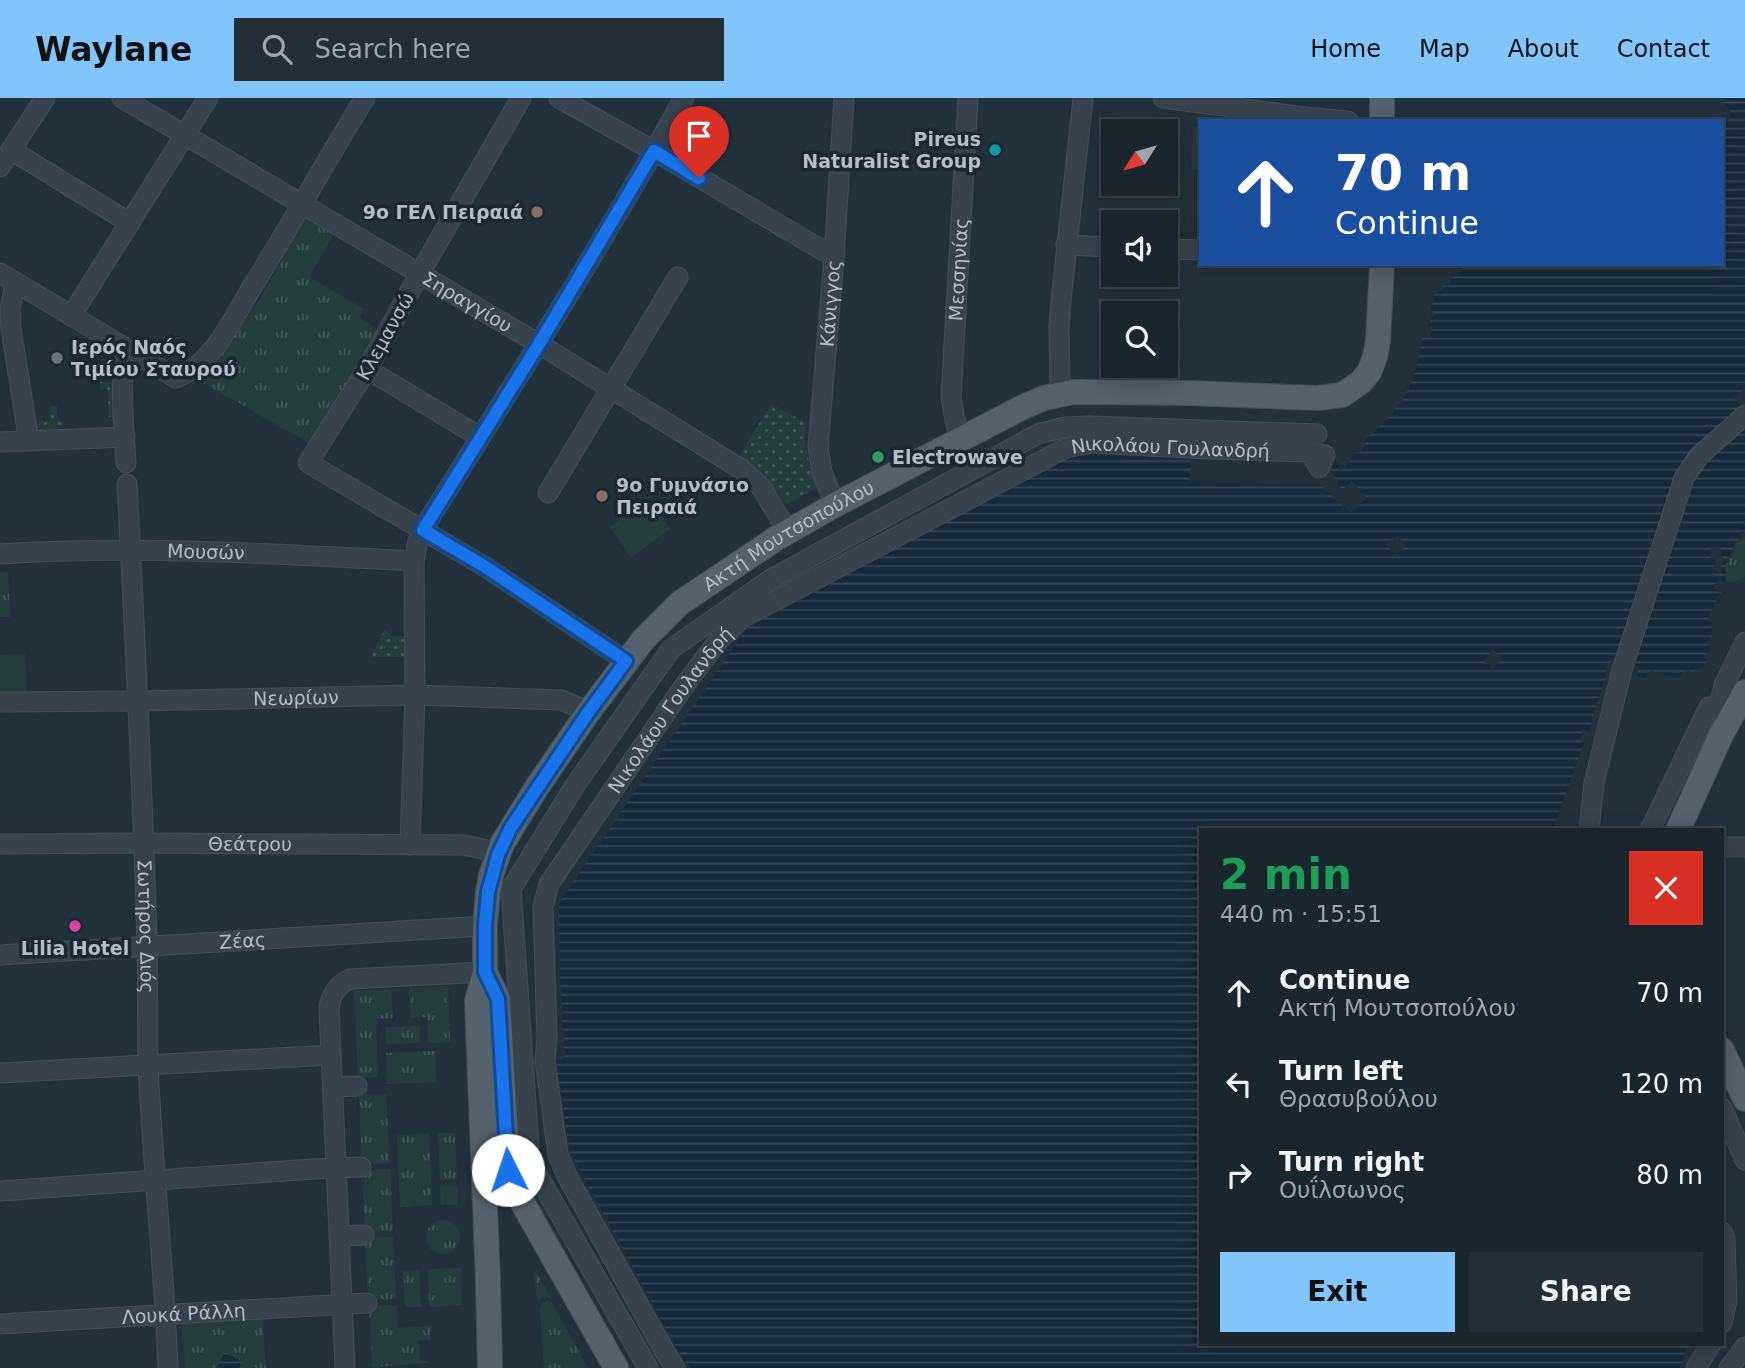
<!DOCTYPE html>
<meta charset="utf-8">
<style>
body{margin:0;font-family:"DejaVu Sans",sans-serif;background:#232e36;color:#f1f3f6;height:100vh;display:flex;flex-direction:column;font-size:26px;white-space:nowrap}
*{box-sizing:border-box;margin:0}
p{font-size:23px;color:#9fa5aa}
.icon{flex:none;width:38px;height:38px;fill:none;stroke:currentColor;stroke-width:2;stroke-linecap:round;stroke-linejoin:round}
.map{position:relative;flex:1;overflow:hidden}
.drawer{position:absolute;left:1199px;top:730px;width:525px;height:518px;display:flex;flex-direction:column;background:#1a262e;border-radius:0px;box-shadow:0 4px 18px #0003,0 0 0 2px #38434a}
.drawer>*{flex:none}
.banner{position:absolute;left:1199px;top:21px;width:525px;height:147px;border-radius:0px;box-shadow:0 4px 18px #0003,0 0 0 2px #38434a;background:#1a4fa0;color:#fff;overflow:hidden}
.needle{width:46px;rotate:233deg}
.controls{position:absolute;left:1101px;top:21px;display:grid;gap:14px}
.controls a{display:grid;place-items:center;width:77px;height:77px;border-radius:0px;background:#1a262e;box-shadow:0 4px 18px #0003,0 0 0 2px #38434a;font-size:35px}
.pin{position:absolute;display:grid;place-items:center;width:60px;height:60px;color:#fff;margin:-72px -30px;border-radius:50% 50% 50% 0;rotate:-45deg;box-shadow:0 0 7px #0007}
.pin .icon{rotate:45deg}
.me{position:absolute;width:77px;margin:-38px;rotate:356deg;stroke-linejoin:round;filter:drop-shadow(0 0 5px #0008)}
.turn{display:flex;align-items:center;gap:24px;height:147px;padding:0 21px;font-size:32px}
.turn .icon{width:91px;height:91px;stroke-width:2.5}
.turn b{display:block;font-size:49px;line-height:60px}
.round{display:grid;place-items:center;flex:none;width:74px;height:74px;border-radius:0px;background:#232e36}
.overview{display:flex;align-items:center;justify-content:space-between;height:119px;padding:0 21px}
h1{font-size:42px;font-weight:700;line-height:52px;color:#1e9e55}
.primary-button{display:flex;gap:14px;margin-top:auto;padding:14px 21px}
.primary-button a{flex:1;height:80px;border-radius:0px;background:#82c5fd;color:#111;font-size:28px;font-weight:700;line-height:80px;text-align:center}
.primary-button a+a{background:#232e36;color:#f1f3f6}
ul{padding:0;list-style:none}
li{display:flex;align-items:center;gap:21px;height:91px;padding:0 21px}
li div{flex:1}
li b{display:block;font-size:26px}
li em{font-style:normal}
header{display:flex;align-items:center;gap:42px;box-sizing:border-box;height:98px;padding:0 35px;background:#82c5fd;color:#111}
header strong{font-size:33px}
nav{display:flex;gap:38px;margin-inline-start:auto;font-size:24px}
.search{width:490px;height:63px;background:#232e36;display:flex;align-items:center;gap:18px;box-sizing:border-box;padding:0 24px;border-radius:0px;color:#9fa5aa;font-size:26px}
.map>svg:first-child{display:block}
</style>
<header>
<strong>Waylane</strong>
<div class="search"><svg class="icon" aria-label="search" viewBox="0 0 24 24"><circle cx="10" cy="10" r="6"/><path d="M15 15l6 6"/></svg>Search here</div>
<nav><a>Home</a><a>Map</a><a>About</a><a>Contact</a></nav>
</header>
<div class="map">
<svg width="1745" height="1270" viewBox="0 0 1745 1270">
<defs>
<pattern id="park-tufts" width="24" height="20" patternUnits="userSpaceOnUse" patternTransform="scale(1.75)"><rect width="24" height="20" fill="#243e3d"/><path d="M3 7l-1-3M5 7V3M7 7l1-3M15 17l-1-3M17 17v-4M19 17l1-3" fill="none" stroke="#415858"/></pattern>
<pattern id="garden-dots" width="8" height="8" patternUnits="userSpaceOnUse" patternTransform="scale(1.75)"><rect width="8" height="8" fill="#243e3d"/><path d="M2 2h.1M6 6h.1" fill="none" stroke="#415858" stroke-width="1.8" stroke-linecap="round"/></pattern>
<pattern id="water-rules" width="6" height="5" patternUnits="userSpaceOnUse" patternTransform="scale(1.75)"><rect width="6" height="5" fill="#152a3b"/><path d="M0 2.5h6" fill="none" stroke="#354756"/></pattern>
</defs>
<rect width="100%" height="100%" fill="#22323d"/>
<g fill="#243e3d">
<polygon points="1193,29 1200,29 1200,71 1191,71"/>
<polygon points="649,401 670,431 631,459 610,429"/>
<polygon points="25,556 27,596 0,597 0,557"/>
</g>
<g fill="url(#park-tufts)">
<path d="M307 118 335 134 309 179 364 211 359 220 381 233 314 348 197 281C242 241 277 170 307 118Z"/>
<path d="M1745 440V479L1734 484H1728C1721 468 1733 460 1736 446Z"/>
<polygon points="0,474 8,474 10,519 0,519"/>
<polygon points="448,888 450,944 428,945 427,919 410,920 409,890"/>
<polygon points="391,891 393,920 376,921 378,979 358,980 354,893"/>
<polygon points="419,928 420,945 386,946 385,929"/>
<polygon points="435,953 436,984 387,986 386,955"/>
<polygon points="386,996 390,1065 362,1066 359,997"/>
<polygon points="429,1035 432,1107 400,1109 397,1037"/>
<polygon points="438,1035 455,1035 457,1082 440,1082"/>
<polygon points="390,1071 393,1133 365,1135 362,1072"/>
<polygon points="440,1088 457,1088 458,1107 441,1107"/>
<circle cx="443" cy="1139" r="17"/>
<polygon points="393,1139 396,1201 368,1202 365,1140"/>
<polygon points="461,1170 462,1207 429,1209 428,1171"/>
<polygon points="403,1172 419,1172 421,1209 405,1209"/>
<polygon points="536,1173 550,1199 544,1198 537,1203 534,1174"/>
<polygon points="547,1203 552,1205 588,1270 544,1270 540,1210 542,1206"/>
<polygon points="396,1207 398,1230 431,1228 431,1241 419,1243 420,1263 428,1263 429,1265 372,1269 369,1208"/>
<polygon points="262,1217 266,1270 185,1270 182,1219"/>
</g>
<g fill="url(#garden-dots)">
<polygon points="100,284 114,284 117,319 109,319 108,291 100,291"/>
<path d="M771 306 807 325C801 348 811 368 818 389L786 406 761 374 738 360Z"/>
<polygon points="50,308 57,308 57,318 65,330 40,332 38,323 50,322"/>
<polygon points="385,531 391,538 406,538 406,559 370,559"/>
</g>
<g fill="url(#water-rules)" fill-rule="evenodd">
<path d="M1727 0H1745V290L1734 300 1745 314V422L1743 426 1745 428V433L1740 432V441L1734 445 1733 451 1726 462 1725 484 1722 485 1720 481 1716 483 1714 490 1721 493V495C1714 502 1714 513 1707 520L1712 526 1711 528C1715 537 1712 539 1706 545L1711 551 1704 558 1706 564 1704 569 1696 572 1694 575 1685 571 1678 581 1650 572 1646 581 1637 578 1639 568 1611 559 1589 633 1583 632 1580 643 1584 645 1553 731 1200 732V1246H1688L1680 1270H690L683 1261 570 1054 556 962 565 960 560 878 559 811 560 803 744 534 749 529 1074 356 1191 361 1189 383 1322 387 1334 402 1341 405 1350 415 1367 400 1352 383 1342 392 1329 370 1337 364 1340 368 1339 372H1342L1350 363 1353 356 1359 355 1366 346 1364 343C1382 327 1401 310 1410 287 1417 272 1419 255 1423 238L1430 239 1432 229 1427 227 1430 224V221L1435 217 1431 212V206L1435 204 1433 198 1443 191V187L1447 188 1450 186 1451 180 1459 177 1465 166H1722V32L1731 18V14L1722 3ZM1398 438 1406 449 1394 457 1386 446ZM1717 448 1722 452 1721 457 1724 460 1721 467V475L1719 476 1716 472 1712 471 1716 462 1712 461 1709 456 1712 449ZM1493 552 1502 561 1493 571 1483 562Z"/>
<polygon points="225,1254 242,1264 239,1270 216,1270"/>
</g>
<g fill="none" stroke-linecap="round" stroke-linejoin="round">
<defs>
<g id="minor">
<path id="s1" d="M122 0 539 246 741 371 761 389 788 434"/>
<polyline points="521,0 420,175 367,271 308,365 484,468 626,563"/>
<polyline points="559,0 654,53 834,159"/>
<polyline points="1163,0 1304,19 1348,23"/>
<polyline points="11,52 130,125"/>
<polyline points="0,69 45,0"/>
<polyline points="1066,147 1113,149"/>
<polyline points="1166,151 1200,152"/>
<path d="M0 175 176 280C215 265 233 219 254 186 292 125 327 61 365 0"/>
<polyline points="15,184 10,212 11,231 29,343"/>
<polyline points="71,218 208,0"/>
<path d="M126 250C119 288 124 327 126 365"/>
<polyline points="367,271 480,339"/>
<polyline points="1060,296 1059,230 1061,203 1083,0"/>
<path id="s2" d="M961 343 955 322 951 299 968 0"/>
<polyline points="0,344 125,339"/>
<path id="s3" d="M127 386C135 539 143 693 147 847 148 887 147 928 148 968 153 1069 164 1169 168 1270"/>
<polyline points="548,395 678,179"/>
<path id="s4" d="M835 407 822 374 818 349 834 159 844 0"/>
<path id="s5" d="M0 456C138 447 276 456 414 463"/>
<path id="s6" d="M0 604 138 603 415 597 561 602 580 610 587 616"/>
<polyline points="1724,628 1725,625 1721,600 1724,587 1745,544"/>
<polyline points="1589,732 1594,685 1622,572 1684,380 1699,358 1745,317"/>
<polyline points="1650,732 1709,609"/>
<path id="s7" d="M0 746 144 745 464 747 483 751 498 757"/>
<path d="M410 747 415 597 414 463 418 443 423 431C512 289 602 147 684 0"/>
<polyline points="1722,749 1745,749"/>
<path id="s8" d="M0 857 485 828"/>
<polyline points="0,975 331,957"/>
<polyline points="332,989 357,988"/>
<polyline points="1722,1010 1745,1062"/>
<polyline points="0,1093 313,1071 361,1069"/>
<polyline points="1722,1134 1725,1141 1727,1203 1722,1225"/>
<polyline points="339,1138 364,1137"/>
<path id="s9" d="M0 1226 367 1205"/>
<path d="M345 1270 329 910C331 896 337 887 350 881L485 874"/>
<polyline points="648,1270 530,1064 511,791 576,686 671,551 771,481 1038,336 1065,329 1089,328 1317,336"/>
<path id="s10" d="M675 1270 665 1254 567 1078 558 1057 545 963 547 941 543 809 549 786 684 588 718 543 742 520 1066 350 1093 345 1209 351 1311 354 1325 357 1319 370 1311 354"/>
<polyline points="1696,1270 1711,1246"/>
<polyline points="1729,1270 1745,1249"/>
</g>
<g id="major">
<polyline points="1382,0 1382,23"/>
<polyline points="1678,732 1721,637 1745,594"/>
<polyline points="485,874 498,901 507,1061 508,1072 517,1095 616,1270"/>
<polyline points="1722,952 1745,1001"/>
<path id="s11" d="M490 1270 488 1184 477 903 485 874V828L488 794 491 777 502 746 537 689 587 616 643 542 680 505 777 440 835 407 1023 309 1044 300 1073 294 1189 295 1318 300 1342 297 1361 284 1369 274 1375 259 1378 243 1382 166"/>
</g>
</defs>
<use href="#minor" stroke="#424f59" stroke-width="21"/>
<use href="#major" stroke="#424f59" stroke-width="26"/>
<use href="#minor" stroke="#36434d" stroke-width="19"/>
<use href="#major" stroke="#54626d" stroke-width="24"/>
</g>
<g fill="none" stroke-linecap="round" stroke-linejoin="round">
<defs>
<polyline id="route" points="508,1072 498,901 485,874 485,828 488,794 498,757 510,731 587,616 626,563 484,468 423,432 539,246 654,53 699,80"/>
</defs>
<use href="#route" stroke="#114b97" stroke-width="18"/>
<use href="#route" stroke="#1a73e8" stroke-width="12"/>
</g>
<circle fill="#0f9aa8" stroke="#1b2832" stroke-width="2.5" cx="995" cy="52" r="7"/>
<g fill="#8d6e63" stroke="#1b2832" stroke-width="2.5">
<circle cx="537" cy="114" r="7"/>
<circle cx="602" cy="398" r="7"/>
</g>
<circle fill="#6b7280" stroke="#1b2832" stroke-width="2.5" cx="57" cy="260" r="7"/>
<circle fill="#2e9e5b" stroke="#1b2832" stroke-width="2.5" cx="878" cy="359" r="7"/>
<circle fill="#d1479c" stroke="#1b2832" stroke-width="2.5" cx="75" cy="828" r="7"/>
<g text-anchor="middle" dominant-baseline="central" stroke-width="7" stroke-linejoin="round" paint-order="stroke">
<g font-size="19" font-weight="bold" fill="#b1bec9" stroke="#1b2832" text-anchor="start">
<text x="981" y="41" text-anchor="end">Pireus<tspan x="981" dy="22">Naturalist Group</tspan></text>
<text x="523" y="114" text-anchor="end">9ο ΓΕΛ Πειραιά</text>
<text x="71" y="249">Ιερός Ναός<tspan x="71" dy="22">Τιμίου Σταυρού</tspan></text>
<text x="892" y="359">Electrowave</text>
<text x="616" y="387">9ο Γυμνάσιο<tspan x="616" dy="22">Πειραιά</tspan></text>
<text x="75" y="850" text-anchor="middle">Lilia Hotel</text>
</g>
<g font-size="19" fill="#b1bec9" stroke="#1b2832">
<text stroke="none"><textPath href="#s2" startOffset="173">Μεσσηνίας</textPath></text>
<text stroke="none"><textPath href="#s1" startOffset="401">Σηραγγίου</textPath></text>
<text stroke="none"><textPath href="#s4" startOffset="205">Κάνιγγος</textPath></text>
<text transform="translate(385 238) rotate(-61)">Κλεμανσώ</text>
<text stroke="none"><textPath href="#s10" startOffset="1316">Νικολάου Γουλανδρή</textPath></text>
<text stroke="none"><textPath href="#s11" startOffset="956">Ακτή Μουτσοπούλου</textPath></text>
<text stroke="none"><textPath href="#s5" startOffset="206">Μουσών</textPath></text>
<text stroke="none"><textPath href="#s6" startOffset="296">Νεωρίων</textPath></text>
<text stroke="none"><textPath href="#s10" startOffset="728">Νικολάου Γουλανδρή</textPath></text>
<text stroke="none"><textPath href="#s7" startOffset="250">Θεάτρου</textPath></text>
<text stroke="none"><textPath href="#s3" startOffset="443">Σωτήρος Διός</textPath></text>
<text stroke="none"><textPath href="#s8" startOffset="243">Ζέας</textPath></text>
<text stroke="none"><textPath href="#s9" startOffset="184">Λουκά Ράλλη</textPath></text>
</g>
</g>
</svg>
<div class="controls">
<a><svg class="needle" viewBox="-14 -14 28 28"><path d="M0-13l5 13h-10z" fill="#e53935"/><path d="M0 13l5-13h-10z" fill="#9fa5aa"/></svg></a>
<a><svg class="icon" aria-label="sound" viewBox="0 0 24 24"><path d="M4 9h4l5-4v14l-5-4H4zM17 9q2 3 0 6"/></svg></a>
<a><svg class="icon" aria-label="search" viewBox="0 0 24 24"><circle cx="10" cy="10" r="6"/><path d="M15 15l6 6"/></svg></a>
</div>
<div class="pin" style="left:699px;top:80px;background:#d93025"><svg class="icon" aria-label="arrive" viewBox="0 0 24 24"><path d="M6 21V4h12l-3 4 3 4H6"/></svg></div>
<svg class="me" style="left:508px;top:1072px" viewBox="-20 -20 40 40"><circle r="19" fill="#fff"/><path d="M0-13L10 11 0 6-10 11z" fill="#1a73e8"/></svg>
<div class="banner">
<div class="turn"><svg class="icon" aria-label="ahead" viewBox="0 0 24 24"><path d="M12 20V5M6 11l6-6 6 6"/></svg><div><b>70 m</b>Continue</div></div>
</div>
<section class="drawer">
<div class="overview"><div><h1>2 min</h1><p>440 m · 15:51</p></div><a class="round" style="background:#d93025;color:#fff"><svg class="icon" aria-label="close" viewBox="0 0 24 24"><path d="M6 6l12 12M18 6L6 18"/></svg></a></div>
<ul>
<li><svg class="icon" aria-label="ahead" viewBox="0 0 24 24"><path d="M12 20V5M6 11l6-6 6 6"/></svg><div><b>Continue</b><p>Ακτή Μουτσοπούλου</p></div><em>70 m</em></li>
<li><svg class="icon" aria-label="left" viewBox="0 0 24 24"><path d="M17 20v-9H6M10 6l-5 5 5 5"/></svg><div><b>Turn left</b><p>Θρασυβούλου</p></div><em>120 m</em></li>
<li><svg class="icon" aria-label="right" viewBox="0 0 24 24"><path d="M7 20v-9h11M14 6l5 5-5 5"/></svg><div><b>Turn right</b><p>Ουΐλσωνος</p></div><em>80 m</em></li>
</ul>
<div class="primary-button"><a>Exit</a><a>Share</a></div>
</section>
</div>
